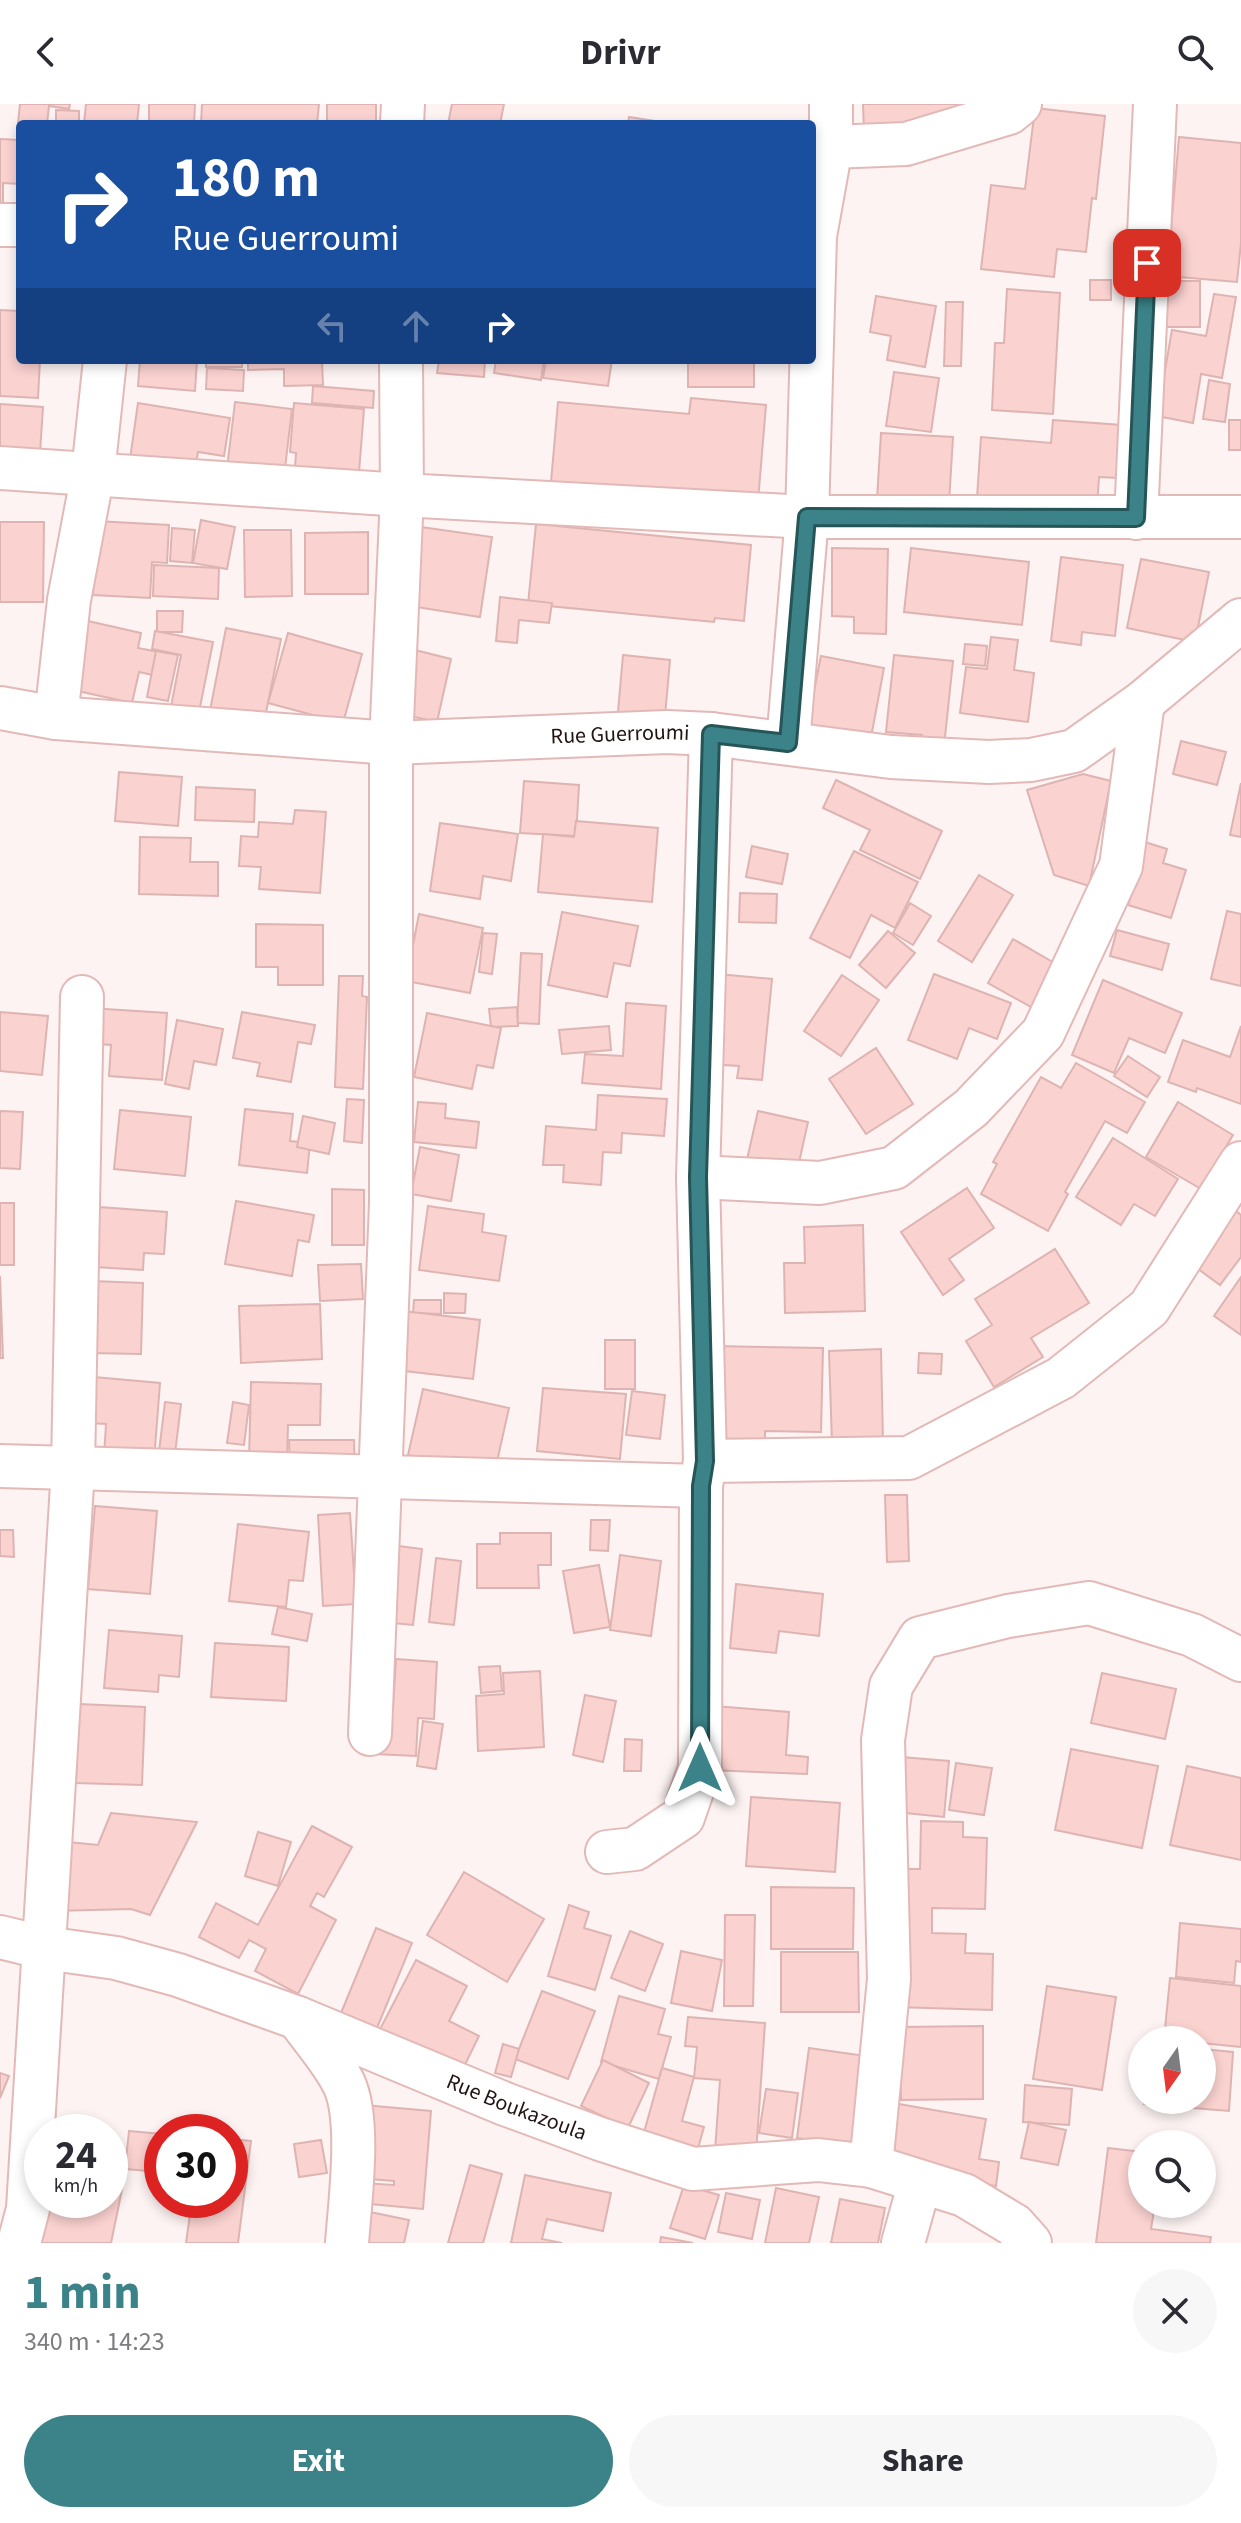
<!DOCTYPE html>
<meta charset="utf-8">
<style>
body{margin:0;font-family:"Source Sans 3",sans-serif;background:#f7f7f7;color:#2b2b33;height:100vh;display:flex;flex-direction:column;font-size:30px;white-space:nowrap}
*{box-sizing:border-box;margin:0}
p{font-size:26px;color:#7c7c81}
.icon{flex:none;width:44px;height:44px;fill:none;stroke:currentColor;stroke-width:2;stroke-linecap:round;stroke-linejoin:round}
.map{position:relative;height:2139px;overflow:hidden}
.panel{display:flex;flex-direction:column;background:#fff;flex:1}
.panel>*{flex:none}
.banner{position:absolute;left:16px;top:16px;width:800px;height:244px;border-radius:8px;box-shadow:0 4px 12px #0003;background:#1a4fa0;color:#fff;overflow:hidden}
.needle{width:52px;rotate:194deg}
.fabs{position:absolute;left:1128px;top:1922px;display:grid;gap:16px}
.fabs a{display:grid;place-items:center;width:88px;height:88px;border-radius:50%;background:#fff;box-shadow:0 4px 12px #0003;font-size:40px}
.speed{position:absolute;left:24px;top:2010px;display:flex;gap:16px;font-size:40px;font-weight:700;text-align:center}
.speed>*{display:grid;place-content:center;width:104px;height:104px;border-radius:50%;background:#fff;box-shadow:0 4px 12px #0003;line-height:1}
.speed small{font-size:20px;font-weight:400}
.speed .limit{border:12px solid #d22;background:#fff;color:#111}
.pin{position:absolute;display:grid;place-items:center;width:68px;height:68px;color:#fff;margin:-34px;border-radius:16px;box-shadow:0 4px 12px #0006}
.me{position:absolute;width:88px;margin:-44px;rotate:0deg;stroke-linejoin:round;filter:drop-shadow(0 0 6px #0008)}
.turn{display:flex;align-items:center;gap:28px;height:168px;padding:0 24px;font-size:36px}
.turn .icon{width:104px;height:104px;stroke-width:2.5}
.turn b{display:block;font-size:56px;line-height:68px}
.lanes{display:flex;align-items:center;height:76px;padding:0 24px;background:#0003;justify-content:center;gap:40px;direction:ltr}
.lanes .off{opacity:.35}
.round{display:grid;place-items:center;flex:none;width:84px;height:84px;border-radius:42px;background:#f7f7f7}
.overview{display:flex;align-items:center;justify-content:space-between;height:136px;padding:0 24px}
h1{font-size:48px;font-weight:700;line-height:60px;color:#3b8388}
.primary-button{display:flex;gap:16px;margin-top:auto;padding:16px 24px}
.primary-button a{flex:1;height:92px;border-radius:48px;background:#3b8388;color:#fff;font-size:32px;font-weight:700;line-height:92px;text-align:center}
.primary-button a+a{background:#f7f7f7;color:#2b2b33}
header{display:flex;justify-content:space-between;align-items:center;height:104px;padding:0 24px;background:#fff;font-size:36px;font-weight:700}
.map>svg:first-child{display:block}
</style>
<header><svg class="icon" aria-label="back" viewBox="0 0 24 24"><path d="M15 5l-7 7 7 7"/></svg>Drivr<svg class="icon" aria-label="search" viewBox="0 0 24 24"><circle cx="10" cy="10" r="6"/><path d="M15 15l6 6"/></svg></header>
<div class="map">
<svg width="1241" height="2139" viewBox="0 0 1241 2139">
<rect width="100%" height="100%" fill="#fcf3f2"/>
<g fill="#fad2d0" stroke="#deb4b2" stroke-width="2">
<polygon points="20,0 70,0 69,5 49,2 47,20 20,20 20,29 17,29"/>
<polygon points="86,0 139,0 137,20 84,20"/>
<polygon points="149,0 195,0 194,20 149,20"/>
<polygon points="202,0 319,0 317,20 201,20"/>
<rect x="327" y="0" width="49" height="20"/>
<polygon points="452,0 504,0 500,20 448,20"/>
<polygon points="863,0 998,0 864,28"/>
<polygon points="1035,4 1105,12 1096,95 1092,94 1086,148 1057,145 1054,173 981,165 991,81 1025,85"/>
<polygon points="56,6 79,7 79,20 56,20"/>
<polygon points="629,13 674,20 628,20"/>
<polygon points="1179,33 1241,39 1241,139 1237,178 1167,172"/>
<polygon points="0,35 20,36 20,80 3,79 3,102 0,102"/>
<rect x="1090" y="176" width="21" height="20"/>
<polygon points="1164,177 1200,177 1200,223 1163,223"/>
<polygon points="1007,185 1060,189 1053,310 992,306 995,239 1004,239"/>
<polygon points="1214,190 1236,193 1222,274 1201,270 1193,319 1157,312 1172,226 1206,232"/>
<polygon points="876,192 936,202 925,263 887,256 891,232 870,228"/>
<polygon points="946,198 963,198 961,262 944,262"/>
<polygon points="0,206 20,207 20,256 40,256 38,294 0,292"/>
<polygon points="140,256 197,256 195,287 138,282"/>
<rect x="206" y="256" width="36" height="7"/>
<polygon points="248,256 322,256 323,281 284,282 284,265 248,266"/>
<polygon points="439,256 485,256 484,273 437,269"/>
<polygon points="496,256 544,256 541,276 494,269"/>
<polygon points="546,256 612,256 608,282 543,274"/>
<rect x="688" y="256" width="66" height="27"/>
<polygon points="207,264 244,266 243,287 206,285"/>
<polygon points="894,268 939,274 931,328 886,322"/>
<polygon points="1209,276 1230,280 1225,318 1203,315"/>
<polygon points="313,282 374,287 373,304 312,299"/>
<polygon points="691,294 766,301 758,397 551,378 558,298 689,310"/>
<polygon points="235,298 292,305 283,381 226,373"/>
<polygon points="138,299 230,314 224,352 198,348 194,372 129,362"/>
<polygon points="294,299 364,305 358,381 294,376 296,349 290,348"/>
<polygon points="0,300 43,303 39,364 0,361"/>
<polygon points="1053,316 1122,321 1119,374 1099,373 1097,402 977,394 981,333 1051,339"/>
<rect x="1229" y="316" width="12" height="30"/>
<polygon points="881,329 953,333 949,399 877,395"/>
<polygon points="201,416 235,423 227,465 193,459"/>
<polygon points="96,417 169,421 167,459 152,458 150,494 93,491"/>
<polygon points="0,418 44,418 43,498 0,498"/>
<polygon points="536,420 751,441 744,517 715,514 714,518 528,500"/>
<polygon points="421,423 492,433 480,513 410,502"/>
<polygon points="172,424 195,426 192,459 170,457"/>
<polygon points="244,426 291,426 292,492 245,493"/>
<polygon points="368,428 368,490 305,490 305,429"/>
<polygon points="832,444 888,445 886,530 854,529 854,513 832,512"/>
<polygon points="911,444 1029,458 1022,521 904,508"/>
<polygon points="1061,453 1123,461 1115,532 1082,528 1081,541 1051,537"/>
<polygon points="1141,455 1209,468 1195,538 1127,524"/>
<polygon points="154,461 219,464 218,495 153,492"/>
<polygon points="500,493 552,499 549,519 519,516 517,539 496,537"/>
<polygon points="157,507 183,507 182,528 157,528"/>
<polygon points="79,515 141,529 138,544 159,548 153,571 139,568 132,599 64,584"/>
<polygon points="226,524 281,535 263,623 209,612"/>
<polygon points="155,527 213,538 196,623 168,618 181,551 152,545"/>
<polygon points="288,529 362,550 343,619 268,599"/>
<polygon points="991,533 1018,536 1014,566 1034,569 1028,618 960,609 966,563 987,565"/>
<polygon points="965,540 987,542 985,562 963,560"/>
<polygon points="411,545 451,555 437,618 397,609"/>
<polygon points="156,547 178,551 168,597 147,593"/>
<polygon points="623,551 670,556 664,623 617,619"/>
<polygon points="894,551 953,557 943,652 920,649 922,631 886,628"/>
<polygon points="821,552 884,564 869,644 805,632"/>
<polygon points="1181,637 1226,648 1217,681 1173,670"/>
<polygon points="119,668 182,673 178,722 115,717"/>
<polygon points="1083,670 1111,677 1089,782 1054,771 1027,686"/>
<polygon points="836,676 942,727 920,775 860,746 870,726 823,704"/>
<polygon points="524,677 579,681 576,732 520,729"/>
<polygon points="1241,679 1241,733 1230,731"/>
<polygon points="196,683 255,686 254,718 195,716"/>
<polygon points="295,706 326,708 320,789 259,785 261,763 239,762 241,732 258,733 259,718 293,720"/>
<polygon points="576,717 658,724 652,798 538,788 543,730 574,733"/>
<polygon points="440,719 518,730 511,777 483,772 480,795 430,787"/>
<polygon points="140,733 191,734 190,758 218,758 218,792 139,790"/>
<polygon points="1132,734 1167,745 1163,759 1186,766 1171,814 1128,801 1135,780"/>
<polygon points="752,742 788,750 782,780 746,773"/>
<polygon points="854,747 918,778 895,824 871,811 850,854 810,834"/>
<polygon points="979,771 1013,791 972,858 938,837"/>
<polygon points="740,789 777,790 776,819 739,818"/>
<polygon points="910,799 931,812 913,841 893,829"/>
<polygon points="1227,807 1241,810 1241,882 1211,875"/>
<polygon points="562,808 638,822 630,862 614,859 607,893 548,881"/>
<polygon points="419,810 483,824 470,889 406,877"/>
<polygon points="256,820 323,821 323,881 278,881 278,863 256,863"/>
<polygon points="1117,826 1169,840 1162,866 1110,852"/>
<polygon points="888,827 915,849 886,884 859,861"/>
<polygon points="483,829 497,830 492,870 479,868"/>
<polygon points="1013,835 1063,864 1038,907 988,879"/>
<polygon points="521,849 542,850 539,920 517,919"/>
<polygon points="718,870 772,875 762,976 737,974 739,962 708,960"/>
<polygon points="934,870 1011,899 997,935 969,924 957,955 908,936"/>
<polygon points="842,871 879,896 841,952 804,927"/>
<polygon points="339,872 363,872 362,892 367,893 363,985 335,983"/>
<polygon points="1103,876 1182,909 1165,949 1129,934 1114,969 1072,951"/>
<polygon points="626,899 666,902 661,985 582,979 585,950 623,952"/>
<polygon points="517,903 518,922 491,923 489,905"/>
<polygon points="90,904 167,909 162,976 109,972 111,941 87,939"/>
<polygon points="0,908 48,912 42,971 0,967"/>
<polygon points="242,908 315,921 311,940 298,938 291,978 257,972 260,959 233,954"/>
<polygon points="427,909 501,924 493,964 477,961 472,985 414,973"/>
<polygon points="177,916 223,925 216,961 194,957 189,985 165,980"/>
<polygon points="609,922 611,946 562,950 559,926"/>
<polygon points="1241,922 1241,1000 1197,984 1196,988 1168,978 1183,936 1230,953"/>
<polygon points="876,944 913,1000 866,1030 829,975"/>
<polygon points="1128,952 1160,973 1147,993 1114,972"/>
<polygon points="1076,959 1145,998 1127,1029 1105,1017 1065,1088 1068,1090 1048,1127 981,1090 997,1060 993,1058 1041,973 1061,984"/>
<polygon points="598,991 667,995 664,1032 622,1029 621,1049 603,1048 601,1081 563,1078 564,1061 543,1061 546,1022 596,1026"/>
<polygon points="347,995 364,996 362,1039 344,1037"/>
<polygon points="418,998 446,1000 445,1014 479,1018 476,1044 414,1038"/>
<polygon points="1178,998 1233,1031 1201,1085 1146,1053"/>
<polygon points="245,1005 293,1010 290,1037 310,1039 307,1069 239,1061"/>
<polygon points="120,1006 191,1013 185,1072 114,1065"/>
<polygon points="0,1007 23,1008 20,1065 0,1064"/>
<polygon points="758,1007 808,1018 796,1072 746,1060"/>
<polygon points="303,1012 335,1019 329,1050 297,1043"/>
<polygon points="1113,1034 1178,1075 1155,1112 1134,1100 1121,1121 1076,1093"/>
<polygon points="420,1043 459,1051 451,1097 411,1090"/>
<polygon points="967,1084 994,1124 949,1155 964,1176 943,1191 901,1128"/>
<polygon points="332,1085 364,1086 364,1141 332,1141"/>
<polygon points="236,1097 314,1111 309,1138 298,1136 292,1172 225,1160"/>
<rect x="0" y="1099" width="14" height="62"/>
<polygon points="428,1102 484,1110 482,1128 506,1132 499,1177 419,1166"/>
<polygon points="99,1103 167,1108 164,1150 144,1149 143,1166 95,1163"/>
<polygon points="1236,1107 1241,1111 1241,1153 1220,1181 1194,1162"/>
<polygon points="863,1121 865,1207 785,1209 784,1159 805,1159 804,1123"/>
<polygon points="1055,1145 1089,1199 1031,1234 1043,1253 994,1283 966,1237 992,1221 975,1195"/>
<polygon points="361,1160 363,1195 320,1197 318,1161"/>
<polygon points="0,1172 3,1254 0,1254"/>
<polygon points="1241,1173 1241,1231 1214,1212"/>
<polygon points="92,1177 143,1179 141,1250 90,1249"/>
<polygon points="444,1189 466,1190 465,1209 444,1209"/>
<polygon points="414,1196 441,1196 441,1210 413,1209"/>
<polygon points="320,1200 322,1255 241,1259 239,1202"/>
<polygon points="403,1207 480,1216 473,1275 396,1266"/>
<rect x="605" y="1236" width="30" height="49"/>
<polygon points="713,1242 823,1244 821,1328 765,1327 765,1338 711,1336"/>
<polygon points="881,1245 883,1339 832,1340 829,1247"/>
<polygon points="919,1249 942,1250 941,1270 918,1269"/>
<polygon points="94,1273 160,1279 154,1357 104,1353 106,1320 90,1319"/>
<polygon points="251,1278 321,1280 320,1321 288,1321 287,1357 249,1357"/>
<polygon points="543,1284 626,1290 620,1355 537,1347"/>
<polygon points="423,1285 509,1304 494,1371 408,1351"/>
<polygon points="632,1287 665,1291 660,1335 626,1331"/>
<polygon points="165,1298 181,1300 174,1358 158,1356"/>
<polygon points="233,1298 249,1301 244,1341 227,1339"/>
<polygon points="289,1336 354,1336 355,1368 290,1365"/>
<polygon points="885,1391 907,1391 909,1457 887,1458"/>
<polygon points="95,1402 157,1407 150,1490 88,1485"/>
<polygon points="350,1409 356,1500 323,1502 318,1411"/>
<polygon points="591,1416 610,1416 608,1447 590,1446"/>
<polygon points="238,1420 309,1428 303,1477 289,1476 286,1503 229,1497"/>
<polygon points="0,1426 13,1426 14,1453 0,1452"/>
<polygon points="500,1429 551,1429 551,1461 538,1461 539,1484 477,1484 477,1440 500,1440"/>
<polygon points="391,1441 422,1445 413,1521 383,1518"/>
<polygon points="620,1451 661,1457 651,1532 610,1526"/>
<polygon points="436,1454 461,1457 454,1521 429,1518"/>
<polygon points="599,1461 610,1523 574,1529 563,1467"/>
<polygon points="736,1480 823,1490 819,1532 779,1527 776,1549 730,1544"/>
<polygon points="278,1503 312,1510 307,1537 272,1530"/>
<polygon points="109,1526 182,1532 179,1573 159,1571 158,1588 104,1584"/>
<polygon points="215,1539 289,1543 286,1597 211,1593"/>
<polygon points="396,1555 437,1558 434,1615 418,1614 416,1652 374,1650 376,1603 393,1604"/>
<polygon points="500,1562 502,1587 481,1589 479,1563"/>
<polygon points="540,1567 544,1643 478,1647 476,1592 504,1590 503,1569"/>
<polygon points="1102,1569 1176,1585 1165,1635 1091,1619"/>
<polygon points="585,1591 616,1597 603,1658 573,1651"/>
<polygon points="79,1600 145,1603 142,1681 76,1679"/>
<polygon points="714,1602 789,1608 786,1651 808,1653 807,1670 710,1666"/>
<polygon points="423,1617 443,1620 436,1665 417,1662"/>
<polygon points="625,1635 642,1636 641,1667 624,1667"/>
<polygon points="1071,1645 1158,1662 1142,1744 1055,1726"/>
<polygon points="901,1653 949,1657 944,1713 896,1708"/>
<polygon points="956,1659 992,1664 984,1711 949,1706"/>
<polygon points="1187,1662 1241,1674 1241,1756 1170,1741"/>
<polygon points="751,1693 840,1699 835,1768 746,1762"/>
<polygon points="111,1709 197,1718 150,1811 131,1805 53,1807 59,1737 98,1741"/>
<polygon points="921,1717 963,1718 963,1733 987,1734 985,1805 932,1804 932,1829 966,1830 965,1849 993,1850 992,1906 895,1903 903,1765 920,1765"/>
<polygon points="312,1722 352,1743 324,1793 317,1789 310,1802 336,1816 298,1890 255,1867 266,1845 249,1836 239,1854 199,1833 216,1799 258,1821"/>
<polygon points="258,1728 291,1738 278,1782 245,1772"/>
<polygon points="464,1768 544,1815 507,1878 427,1831"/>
<polygon points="771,1783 854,1784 853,1845 771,1845"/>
<polygon points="569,1801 589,1808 584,1824 611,1832 595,1886 548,1872"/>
<polygon points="725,1811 755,1811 753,1902 724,1902"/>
<polygon points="1180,1819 1241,1825 1241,1858 1236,1857 1234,1879 1176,1873"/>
<polygon points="376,1824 412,1839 377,1924 341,1909"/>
<polygon points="630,1827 663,1840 645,1887 611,1874"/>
<polygon points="681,1847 722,1856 712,1907 671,1899"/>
<polygon points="781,1848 858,1848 859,1908 781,1908"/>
<polygon points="416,1856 467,1882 449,1917 479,1932 460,1971 378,1929"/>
<polygon points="1170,1874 1241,1882 1241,1943 1202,1939 1202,1936 1164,1935"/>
<polygon points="1047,1882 1116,1893 1102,1986 1033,1975"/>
<polygon points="542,1887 595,1907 568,1975 515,1955"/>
<polygon points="619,1892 665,1905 658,1930 671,1933 659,1975 601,1958"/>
<polygon points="688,1913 765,1919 756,2050 715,2047 720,1976 694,1974 697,1943 685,1942"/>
<polygon points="983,1922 983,1995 901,1996 900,1923"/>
<polygon points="503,1940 519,1945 511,1973 495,1969"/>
<polygon points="809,1944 866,1952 854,2042 797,2034"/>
<polygon points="1202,1945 1233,1948 1229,2007 1144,2000 1145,1996 1202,1996"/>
<polygon points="603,1956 649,1979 628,2024 581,2002"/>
<polygon points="662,1964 694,1973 682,2017 704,2023 695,2055 641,2039"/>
<polygon points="0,1969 9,1972 0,1994"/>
<polygon points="1025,1981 1072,1985 1069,2021 1023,2018"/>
<polygon points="766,1985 798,1989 792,2034 759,2029"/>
<polygon points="887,1998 986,2015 979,2055 999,2058 996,2082 876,2062"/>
<polygon points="363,2001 431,2007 423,2105 360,2099 362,2079 394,2081 394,2077 357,2074"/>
<polygon points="1029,2018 1066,2026 1058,2061 1021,2054"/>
<polygon points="61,2020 99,2028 59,2028"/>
<polygon points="129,2027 162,2030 162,2068 125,2065"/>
<polygon points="230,2035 251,2037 238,2139 186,2139 192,2096 230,2096"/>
<polygon points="321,2036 327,2069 299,2073 294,2040"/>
<polygon points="1108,2044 1142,2048 1142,2100 1155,2100 1151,2125 1211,2133 1210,2139 1096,2139"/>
<polygon points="470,2061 502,2070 483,2139 448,2139"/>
<polygon points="110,2068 125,2071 111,2139 35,2139 44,2096 110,2096"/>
<polygon points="525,2071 611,2089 603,2127 547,2115 542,2135 562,2139 511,2139"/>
<polygon points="684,2081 719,2091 705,2135 670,2124"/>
<polygon points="776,2084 819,2093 809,2139 765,2139"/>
<polygon points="726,2089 760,2096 752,2135 718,2128"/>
<polygon points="840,2095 885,2104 878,2139 831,2139"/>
<polygon points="370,2108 409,2116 404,2139 363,2139"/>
<polygon points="661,2133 693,2139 660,2139"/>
</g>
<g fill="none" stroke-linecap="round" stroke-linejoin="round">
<defs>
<g id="minor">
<polyline points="402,20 403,0"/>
<polyline points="831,43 906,40 1009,9 1020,0"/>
<polyline points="0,121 20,121"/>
<polyline points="0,364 402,391 807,413 1241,413"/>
<polyline points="1136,414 1155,0"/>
<path id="s1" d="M0 604 56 614 391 639 667 628 711 630 891 653 989 658 1031 656 1074 647 1143 598 1241 516"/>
<polyline points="56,614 69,496 93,369 105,256"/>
<polyline points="788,639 807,413 815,132 831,43 831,0"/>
<polyline points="698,1073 820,1079 894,1064 971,1004 1043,929 1121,762 1143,598"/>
<polyline points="705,1357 909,1354 1061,1274 1149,1204 1241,1059"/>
<polyline points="0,1362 701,1382"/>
<polyline points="370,1630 391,1099 391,639 402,391 401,256"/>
<polyline points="607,1748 635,1745 683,1713 700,1664 701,1382 705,1357 698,1073 711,630"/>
<path id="s2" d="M0 1833 45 1844 116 1854 178 1871 298 1914 505 2000 600 2035 693 2065 818 2056 871 2062 964 2091 1014 2121 1030 2139"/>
<path d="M298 1914C313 1935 333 1957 344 1980 361 2016 350 2098 347 2139"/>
<polyline points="871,2062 889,1875 883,1636 891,1582 920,1534 1008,1512 1089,1499 1192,1531 1241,1556"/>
<polyline points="19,2139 28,2105 73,1364 82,893"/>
<polyline points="903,2139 920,2078"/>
</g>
</defs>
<use href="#minor" stroke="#e3b9b7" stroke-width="46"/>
<use href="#minor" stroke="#fff" stroke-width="42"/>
</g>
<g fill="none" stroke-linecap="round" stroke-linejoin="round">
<defs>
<polyline id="route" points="700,1664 701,1382 705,1357 698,1073 711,630 788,639 807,413 1136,414 1147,159"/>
</defs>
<use href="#route" stroke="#265558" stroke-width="20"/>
<use href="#route" stroke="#3b8388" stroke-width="14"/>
</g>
<g text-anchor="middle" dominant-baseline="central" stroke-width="8" stroke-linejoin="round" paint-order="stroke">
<g font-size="22" fill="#221413" stroke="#fff">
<text stroke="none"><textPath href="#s1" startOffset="622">Rue Guerroumi</textPath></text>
<text stroke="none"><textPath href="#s2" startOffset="546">Rue Boukazoula</textPath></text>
</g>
</g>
</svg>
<div class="fabs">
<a><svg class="needle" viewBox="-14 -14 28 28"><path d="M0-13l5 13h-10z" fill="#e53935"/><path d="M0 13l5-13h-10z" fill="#7c7c81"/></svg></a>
<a><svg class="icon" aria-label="search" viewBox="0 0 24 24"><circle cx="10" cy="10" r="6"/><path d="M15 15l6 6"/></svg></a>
</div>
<div class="speed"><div>24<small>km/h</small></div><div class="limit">30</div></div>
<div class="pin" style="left:1147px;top:159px;background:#d93025"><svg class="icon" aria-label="arrive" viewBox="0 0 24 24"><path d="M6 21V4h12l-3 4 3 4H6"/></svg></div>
<svg class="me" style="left:700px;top:1664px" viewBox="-20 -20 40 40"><path d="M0-17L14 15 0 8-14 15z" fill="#3b8388" stroke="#fff" stroke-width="4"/></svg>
<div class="banner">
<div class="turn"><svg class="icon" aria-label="right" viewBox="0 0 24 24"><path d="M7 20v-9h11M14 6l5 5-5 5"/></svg><div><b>180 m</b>Rue Guerroumi</div></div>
<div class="lanes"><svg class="icon off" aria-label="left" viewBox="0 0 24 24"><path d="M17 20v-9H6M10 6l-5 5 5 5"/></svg><svg class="icon off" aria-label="ahead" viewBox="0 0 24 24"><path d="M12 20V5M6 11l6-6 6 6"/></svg><svg class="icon" aria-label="right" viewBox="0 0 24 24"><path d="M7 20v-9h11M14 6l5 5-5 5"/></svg></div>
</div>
</div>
<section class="panel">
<div class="overview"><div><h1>1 min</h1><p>340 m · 14:23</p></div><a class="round"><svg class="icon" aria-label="close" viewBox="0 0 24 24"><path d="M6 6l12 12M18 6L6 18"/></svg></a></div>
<div class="primary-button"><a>Exit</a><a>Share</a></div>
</section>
